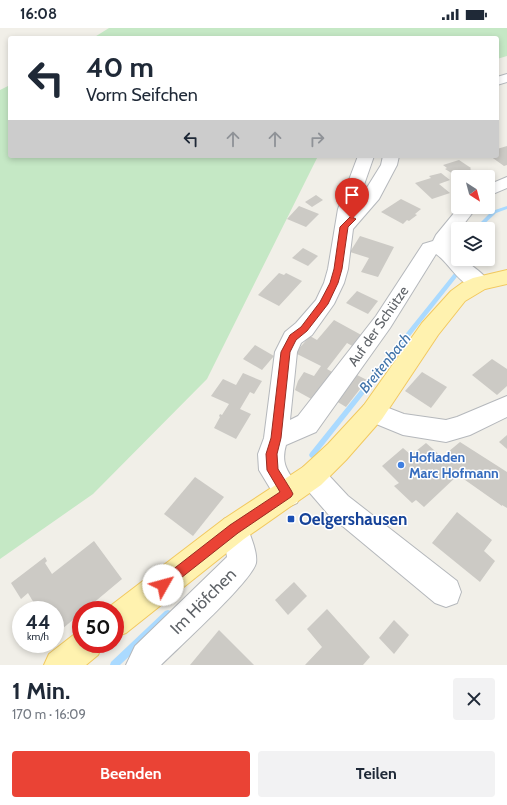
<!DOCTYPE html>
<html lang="de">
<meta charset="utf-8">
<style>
body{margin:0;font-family:Cabin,sans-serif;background:#f2f2f3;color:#1f2937;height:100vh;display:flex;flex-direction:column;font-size:15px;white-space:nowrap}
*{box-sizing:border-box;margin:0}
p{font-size:13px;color:#747a83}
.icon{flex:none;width:22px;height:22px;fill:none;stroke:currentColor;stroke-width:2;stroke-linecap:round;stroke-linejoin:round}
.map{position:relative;height:637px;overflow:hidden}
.details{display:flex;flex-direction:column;background:#fff;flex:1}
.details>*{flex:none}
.banner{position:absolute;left:8px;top:8px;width:491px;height:122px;border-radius:4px;box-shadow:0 2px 6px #0003;background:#fff;color:#1f2937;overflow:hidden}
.needle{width:26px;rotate:144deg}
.buttons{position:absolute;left:451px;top:142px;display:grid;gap:8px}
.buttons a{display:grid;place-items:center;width:44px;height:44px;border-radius:4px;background:#fff;box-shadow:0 2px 6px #0003;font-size:20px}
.speed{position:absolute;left:12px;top:573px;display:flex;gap:8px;font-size:20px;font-weight:700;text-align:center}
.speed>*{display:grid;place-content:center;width:52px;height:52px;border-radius:50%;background:#fff;box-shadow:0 2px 6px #0003;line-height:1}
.speed small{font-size:10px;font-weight:400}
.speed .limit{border:6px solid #d22;background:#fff;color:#111}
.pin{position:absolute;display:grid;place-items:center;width:34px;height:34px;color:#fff;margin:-41px -17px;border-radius:50% 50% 50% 0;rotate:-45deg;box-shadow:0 0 4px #0007}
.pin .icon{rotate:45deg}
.me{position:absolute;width:44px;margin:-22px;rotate:52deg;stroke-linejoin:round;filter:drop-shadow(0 0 3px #0008)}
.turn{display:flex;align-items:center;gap:14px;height:84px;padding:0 12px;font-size:18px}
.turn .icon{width:52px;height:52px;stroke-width:2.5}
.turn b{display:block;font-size:28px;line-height:34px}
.lanes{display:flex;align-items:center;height:38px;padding:0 12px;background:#0003;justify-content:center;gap:20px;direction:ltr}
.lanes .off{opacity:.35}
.round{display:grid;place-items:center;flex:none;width:42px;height:42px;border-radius:4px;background:#f2f2f3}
.head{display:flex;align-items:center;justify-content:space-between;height:68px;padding:0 12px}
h1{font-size:24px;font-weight:800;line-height:30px}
.cta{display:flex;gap:8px;margin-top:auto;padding:8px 12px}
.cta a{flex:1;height:46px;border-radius:4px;background:#ea4335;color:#fff;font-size:16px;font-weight:800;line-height:46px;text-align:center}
.cta a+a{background:#f2f2f3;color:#1f2937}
.status{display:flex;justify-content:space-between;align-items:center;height:28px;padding:0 20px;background:#fff;direction:ltr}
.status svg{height:11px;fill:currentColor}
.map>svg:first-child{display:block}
</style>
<div class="status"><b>16:08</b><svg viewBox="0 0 49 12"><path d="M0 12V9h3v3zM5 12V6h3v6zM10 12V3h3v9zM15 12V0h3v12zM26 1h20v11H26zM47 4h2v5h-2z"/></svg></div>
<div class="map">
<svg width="507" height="637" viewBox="0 0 507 637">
<rect width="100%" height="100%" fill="#f1efe8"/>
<g fill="#c5e8c5">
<polygon points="109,0 507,0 507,28 497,31 497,10 93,10"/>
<polygon points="10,57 10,128 318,128 207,351 93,466 0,531 0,62"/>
</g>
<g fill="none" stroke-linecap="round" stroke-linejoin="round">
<g fill="#aadaff" fill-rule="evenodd">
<polygon points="507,178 507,181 496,185 479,201 474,201 492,183"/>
<polygon points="458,221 458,226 455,226 454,225 456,222"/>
<polygon points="458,242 460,243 461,244 460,245 314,429 312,430 310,429 309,427 310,425 456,243"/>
<polygon points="168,582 171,583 172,586 171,589 120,637 110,637 111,634 165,583"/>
</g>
</g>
<g fill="#cccac5">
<polygon points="507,118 507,137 504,138 490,128 497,128 497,121"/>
<polygon points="459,132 471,140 470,141 474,144 458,149 445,141 447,140 443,137"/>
<polygon points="441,145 450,152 439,156 450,165 432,171 415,155 431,150 429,148"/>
<polygon points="316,167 323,172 312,179 305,174"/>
<polygon points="401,171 421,181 415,186 417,187 409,193 407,192 403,196 381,184"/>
<polygon points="299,178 319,186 306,199 287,191"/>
<polygon points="360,208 394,219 378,249 361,244 369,230 350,224"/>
<polygon points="303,220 318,228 308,238 292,230"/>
<polygon points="279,245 284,247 286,245 302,253 279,278 258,267"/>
<polygon points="357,263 378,273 368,286 346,275"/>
<polygon points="334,292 365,309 356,320 347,315 327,341 334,345 315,373 295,362 298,353 304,344 314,348 321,338 295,325 310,308 317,312"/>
<polygon points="255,317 274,328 262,342 243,331"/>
<polygon points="492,331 507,341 507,358 497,367 472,347"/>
<polygon points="422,344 447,359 431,380 405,363"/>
<polygon points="243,345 262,353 254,366 250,364 240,381 251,386 236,411 214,400 220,389 219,388 220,386 222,387 229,376 211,368 223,351 236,357"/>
<polygon points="357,347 367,352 346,379 336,373"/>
<polygon points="507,407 507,421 499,414"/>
<polygon points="460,414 507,444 507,480 502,477 502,478 458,447 424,479 416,472 412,475 394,458 399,455 382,438 403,420 411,427 426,415 442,429"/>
<polygon points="195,449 224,469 193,508 164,486"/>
<polygon points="457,484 492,512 484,523 495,533 480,554 432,515"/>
<polygon points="94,513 122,551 85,582 81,582 81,585 55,607 55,582 38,582 28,565 21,571 11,555 45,529 47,533 45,535 52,546"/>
<polygon points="294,554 307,568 288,587 275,572"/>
<polygon points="327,581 370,629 363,637 305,637 322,619 307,601"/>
<polygon points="394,592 409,607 394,626 379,610"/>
<polygon points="219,602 254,637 190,637"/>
</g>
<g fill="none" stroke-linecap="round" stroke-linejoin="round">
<defs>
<g id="minor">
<polygon points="507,46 507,54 497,57 497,49"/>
<path d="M358 128H374L358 174 381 137 383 128H399L397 137 379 171 353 201 348 241 344 255 334 276 312 307 301 315 297 324 290 392 298 388 376 288 423 216 433 213 436 207 459 179H477L460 201H458C458 207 452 211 451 218L458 226V231C466 231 486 248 490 255L487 260C464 267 451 236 436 226L390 300 316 404 286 417C279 441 293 446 301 466L297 475 288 479 279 475 259 442 258 426 264 410 275 324 285 304 296 295 316 272 324 255 328 241 338 181Z"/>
<polygon points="507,149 507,160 488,168 488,157"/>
<polygon points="507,368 507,389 470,407 446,414 403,407 364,391 361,384 364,377 373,374 404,386 446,392 457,389"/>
<polygon points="312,436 321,439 348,468 457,553 461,564 457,575 446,579 435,575 328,486 303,457 299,448 303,439"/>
<path d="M234 487 244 491C248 502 258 523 256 535 252 553 178 620 161 637H126L135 618 227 529 224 511 220 501 224 491Z"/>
</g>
<g id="major">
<polygon points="507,242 507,256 485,261 465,273 438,307 382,391 346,432 321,457 244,511 126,605 115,609 115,582 105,582 224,491 303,439 328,416 364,377 422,295 451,263 462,255 473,250"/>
<polygon points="81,603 81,616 103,616 98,627 86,637 44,637 49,626 76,605"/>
</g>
</defs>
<use href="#minor" stroke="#b5b8bc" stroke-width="2"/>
<use href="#major" stroke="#f2c960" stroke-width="2"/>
<use href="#minor" fill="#fff" fill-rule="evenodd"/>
<use href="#major" fill="#fff2af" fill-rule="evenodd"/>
</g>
<polygon fill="#ea4335" stroke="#982c22" points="350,189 352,189 356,191 348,199 342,241 338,255 328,276 307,303 296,312 290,324 281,410 277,426 278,441 291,462 293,466 291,469 238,505 167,561 163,563 158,561 156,557 158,553 230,497 280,464 267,442 266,426 271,410 281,324 290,307 301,299 320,274 330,255 334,241 340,199"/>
<circle fill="#3f7fe0" stroke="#fff" stroke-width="1.5" cx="401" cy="437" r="4"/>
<rect fill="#1a4fb4" stroke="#fff" stroke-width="1.5" x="287" y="487" width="8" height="8" rx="2"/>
<g text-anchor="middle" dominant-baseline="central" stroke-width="3" stroke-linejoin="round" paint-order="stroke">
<g font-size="14" fill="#5f6368" stroke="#fff">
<text transform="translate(378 298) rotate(-55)">Auf der Schütze</text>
</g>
<g font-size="14" font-weight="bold" fill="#366cbe" stroke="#fff" text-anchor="start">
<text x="409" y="429">Hofladen<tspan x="409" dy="16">Marc Hofmann</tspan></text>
</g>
<g font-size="15" font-style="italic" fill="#4174aa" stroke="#fff">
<text transform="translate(385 335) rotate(-51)">Breitenbach</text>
</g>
<g font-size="17" font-weight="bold" fill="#164399" stroke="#fff" text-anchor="start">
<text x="299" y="491">Oelgershausen</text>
</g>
<g font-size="17" fill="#5f6368" stroke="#fff">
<text transform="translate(203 573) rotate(-45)">Im Höfchen</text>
</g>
</g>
</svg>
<div class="buttons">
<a><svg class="needle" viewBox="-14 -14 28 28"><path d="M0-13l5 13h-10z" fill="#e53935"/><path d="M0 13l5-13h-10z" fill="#747a83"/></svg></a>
<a><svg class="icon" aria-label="layers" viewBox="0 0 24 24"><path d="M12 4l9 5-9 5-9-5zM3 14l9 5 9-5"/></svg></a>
</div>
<div class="speed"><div>44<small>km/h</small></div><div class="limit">50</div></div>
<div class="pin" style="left:352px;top:191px;background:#d93025"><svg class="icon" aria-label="arrive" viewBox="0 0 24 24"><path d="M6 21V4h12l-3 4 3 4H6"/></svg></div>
<svg class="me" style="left:163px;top:557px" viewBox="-20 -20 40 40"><circle r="19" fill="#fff"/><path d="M0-13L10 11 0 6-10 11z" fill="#ea4335"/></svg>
<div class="banner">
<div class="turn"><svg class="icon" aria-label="left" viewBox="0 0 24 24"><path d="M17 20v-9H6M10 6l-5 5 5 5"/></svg><div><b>40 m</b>Vorm Seifchen</div></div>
<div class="lanes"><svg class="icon" aria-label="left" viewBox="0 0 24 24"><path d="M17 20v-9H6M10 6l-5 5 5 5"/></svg><svg class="icon off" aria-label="ahead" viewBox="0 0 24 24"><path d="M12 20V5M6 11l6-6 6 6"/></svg><svg class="icon off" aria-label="ahead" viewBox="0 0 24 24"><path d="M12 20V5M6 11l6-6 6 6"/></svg><svg class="icon off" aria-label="right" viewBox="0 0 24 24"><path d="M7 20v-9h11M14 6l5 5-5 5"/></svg></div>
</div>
</div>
<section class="details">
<div class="head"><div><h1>1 Min.</h1><p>170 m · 16:09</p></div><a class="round"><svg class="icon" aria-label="close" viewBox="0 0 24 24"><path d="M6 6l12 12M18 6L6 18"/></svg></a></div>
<div class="cta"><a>Beenden</a><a>Teilen</a></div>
</section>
